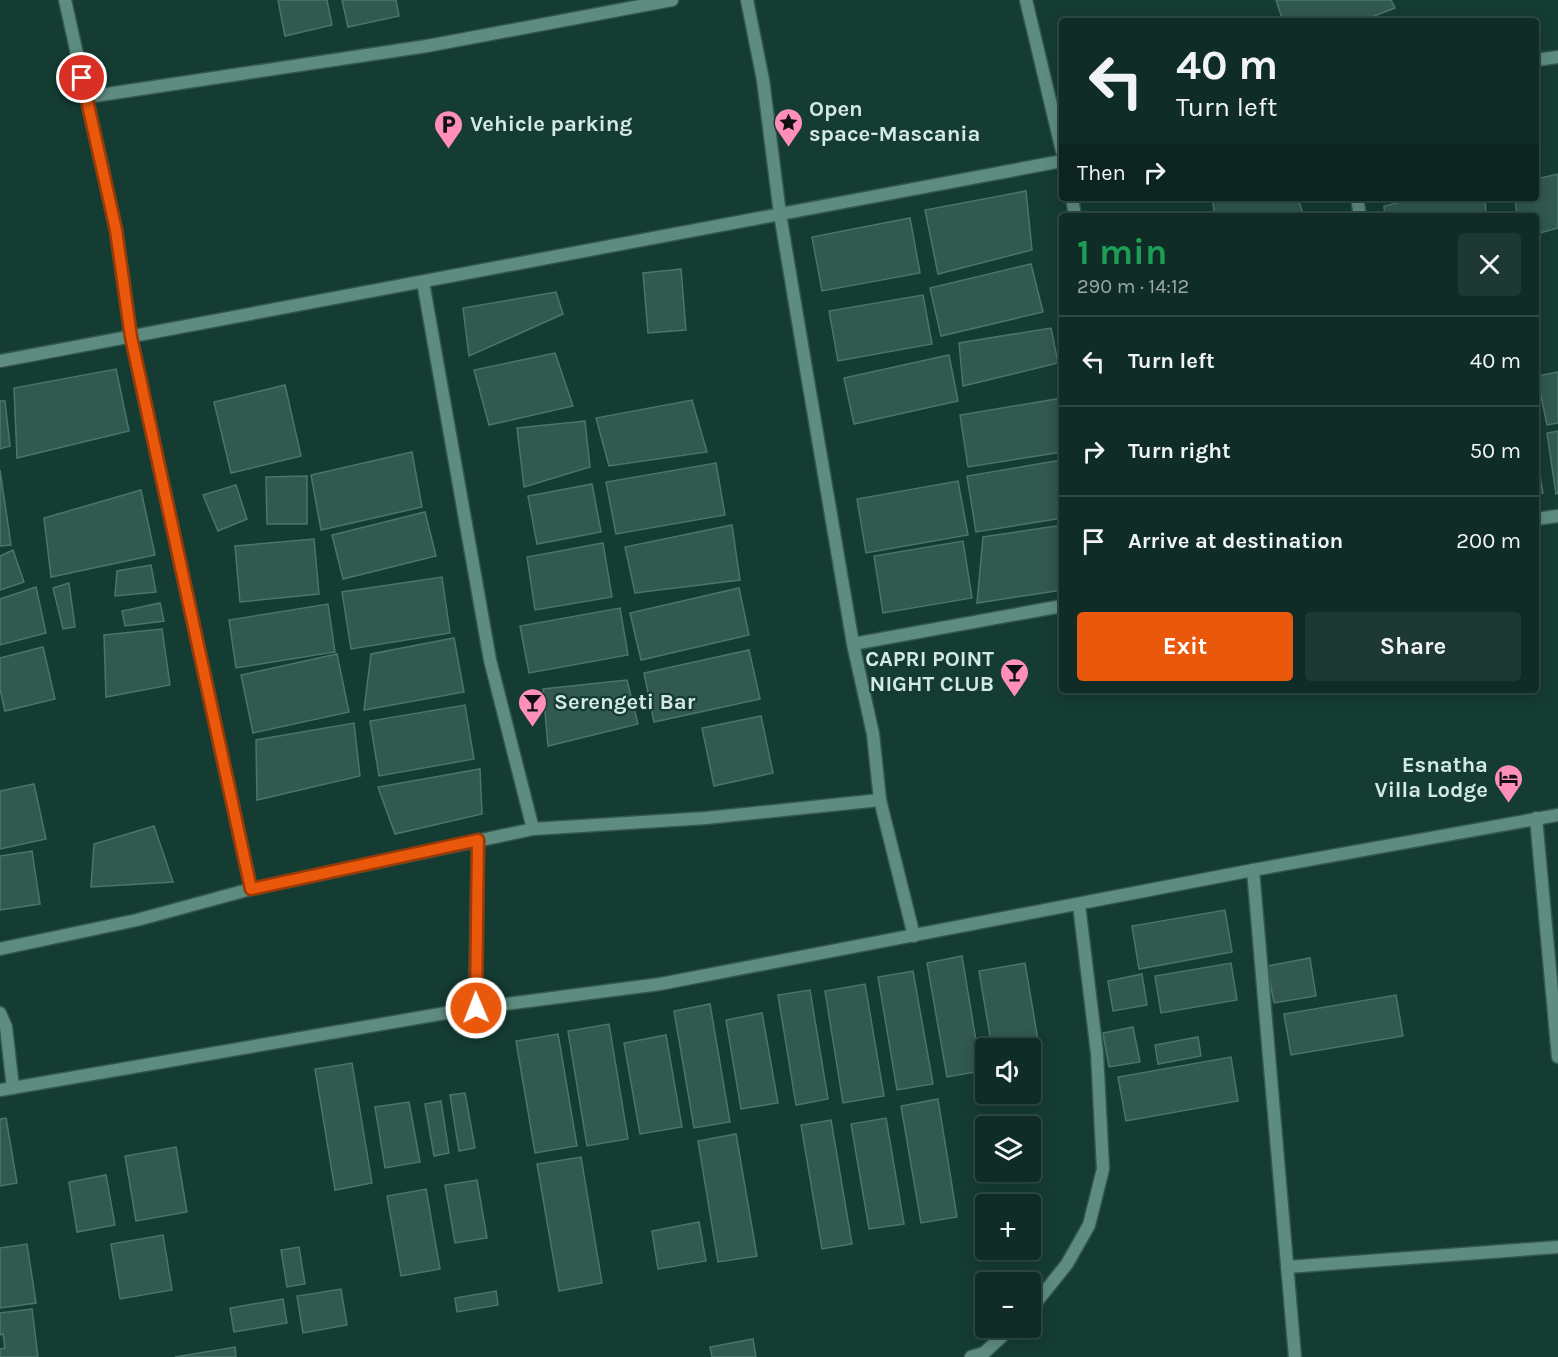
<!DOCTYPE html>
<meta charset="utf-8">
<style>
body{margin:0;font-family:Karla,sans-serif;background:#1d3932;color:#f1f3f6;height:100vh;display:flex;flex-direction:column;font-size:22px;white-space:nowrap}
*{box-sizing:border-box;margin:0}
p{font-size:20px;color:#9ba8a7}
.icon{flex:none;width:33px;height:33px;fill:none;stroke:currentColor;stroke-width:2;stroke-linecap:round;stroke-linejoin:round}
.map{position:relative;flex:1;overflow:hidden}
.drawer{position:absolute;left:1059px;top:213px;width:480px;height:480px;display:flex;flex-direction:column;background:#0f2d26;border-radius:6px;box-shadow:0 3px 15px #0003,0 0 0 2px #2f4943}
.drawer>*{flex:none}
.banner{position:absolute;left:1059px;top:18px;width:480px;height:183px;border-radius:6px;box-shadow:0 3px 15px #0003,0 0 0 2px #2f4943;background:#0f2d26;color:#f1f3f6;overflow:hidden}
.buttons{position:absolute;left:975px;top:1038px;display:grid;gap:12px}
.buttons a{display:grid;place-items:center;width:66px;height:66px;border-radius:6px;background:#0f2d26;box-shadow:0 3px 15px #0003,0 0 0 2px #2f4943;font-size:30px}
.pin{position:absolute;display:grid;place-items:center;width:51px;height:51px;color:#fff;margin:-26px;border:3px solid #fff;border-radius:50%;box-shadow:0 2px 6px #0007}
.me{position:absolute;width:66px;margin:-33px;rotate:359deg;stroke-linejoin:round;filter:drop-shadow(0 0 4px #0008)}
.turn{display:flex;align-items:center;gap:21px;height:126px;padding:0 18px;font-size:27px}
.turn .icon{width:78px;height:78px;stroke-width:2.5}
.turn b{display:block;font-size:42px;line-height:51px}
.then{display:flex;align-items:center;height:57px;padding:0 18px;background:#0003;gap:12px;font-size:22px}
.round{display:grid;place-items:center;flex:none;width:63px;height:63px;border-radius:6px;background:#1d3932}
.head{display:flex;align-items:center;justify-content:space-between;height:102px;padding:0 18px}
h1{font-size:36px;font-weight:700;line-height:45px;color:#1e9e55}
.action{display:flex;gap:12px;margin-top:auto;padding:12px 18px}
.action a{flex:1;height:69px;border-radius:6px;background:#ea580c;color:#fff;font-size:24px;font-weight:700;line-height:69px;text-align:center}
.action a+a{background:#1d3932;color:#f1f3f6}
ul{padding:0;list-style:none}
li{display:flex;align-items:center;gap:18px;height:90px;padding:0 18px;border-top:2px solid #2f4943}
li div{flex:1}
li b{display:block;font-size:22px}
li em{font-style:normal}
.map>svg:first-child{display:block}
</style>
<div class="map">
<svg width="1558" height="1357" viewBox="0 0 1558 1357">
<rect width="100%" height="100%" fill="#143c33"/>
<g fill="#31594f" stroke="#4c746a" stroke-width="1.5">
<polygon points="278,0 327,0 332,25 285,36"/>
<polygon points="342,0 396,0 399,16 348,27"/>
<polygon points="1276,0 1391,0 1395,8 1361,21 1283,21"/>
<polygon points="1558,174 1558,228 1536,234 1536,216 1517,216 1515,198 1536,198 1536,179"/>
<polygon points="1026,191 1032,250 938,274 925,210"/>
<polygon points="1212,198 1298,198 1303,214 1215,216"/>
<polygon points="1421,198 1485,198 1486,216 1385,216 1384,206"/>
<polygon points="910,218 920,273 822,291 812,237"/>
<polygon points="1031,264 1043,312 941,336 930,288"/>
<polygon points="681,269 686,330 648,333 643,273"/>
<polygon points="556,292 563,314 469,356 463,308"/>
<polygon points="923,295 932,344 838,361 829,311"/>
<polygon points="1051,328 1058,363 963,386 959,343"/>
<polygon points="555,353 573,406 489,425 474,370"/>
<polygon points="949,355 958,401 854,424 844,378"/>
<polygon points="116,369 129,431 17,458 14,388"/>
<polygon points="1558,372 1558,423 1547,425 1537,376"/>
<polygon points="285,385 301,456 231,473 214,402"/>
<polygon points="1062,398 1062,452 968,467 960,415"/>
<polygon points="692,400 707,452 609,466 596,418"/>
<polygon points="0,401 5,401 10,446 0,449"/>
<polygon points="585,421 590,467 524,487 517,428"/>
<polygon points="1558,431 1558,493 1556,494 1547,433"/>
<polygon points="412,452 422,507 321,530 311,475"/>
<polygon points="1536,452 1543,493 1536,494"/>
<polygon points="1062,460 1062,518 976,532 967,476"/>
<polygon points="716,463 725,515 616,534 606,482"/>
<polygon points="0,470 11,545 0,546"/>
<polygon points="307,476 307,524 267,524 266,477"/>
<polygon points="958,481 968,535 866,553 857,499"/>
<polygon points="592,484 601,532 537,544 528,496"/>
<polygon points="236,485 247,519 218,531 203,495"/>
<polygon points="141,490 155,555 51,577 44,518"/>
<polygon points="425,512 436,556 343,579 332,535"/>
<polygon points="732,525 740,580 635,593 625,547"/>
<polygon points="1062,525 1062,590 977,603 983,537"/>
<polygon points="314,539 319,594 240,602 235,546"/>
<polygon points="963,541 972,598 883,613 874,556"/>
<polygon points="603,543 612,597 535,610 527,557"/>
<polygon points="13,550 24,582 0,590 0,556"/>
<polygon points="151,565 156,592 115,596 117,571"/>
<polygon points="442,577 450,633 351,649 342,592"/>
<polygon points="69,583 75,627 63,629 53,588"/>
<polygon points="36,587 46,633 0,645 0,599"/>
<polygon points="739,588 749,635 641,660 630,613"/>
<polygon points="160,603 164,621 125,626 122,611"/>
<polygon points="328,604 335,652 236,668 229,620"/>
<polygon points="620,608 628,655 529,673 520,626"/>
<polygon points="162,629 170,685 106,697 104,635"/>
<polygon points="454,638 464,692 364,710 371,654"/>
<polygon points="43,647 55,699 5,711 0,689 0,658"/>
<polygon points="749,650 760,699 654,722 644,673"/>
<polygon points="337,654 349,712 253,733 241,675"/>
<polygon points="627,680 638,724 548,746 543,689"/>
<polygon points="465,705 474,759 379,776 370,721"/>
<polygon points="761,716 773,773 714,786 702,728"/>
<polygon points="354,723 360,776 257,800 256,740"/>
<polygon points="480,769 482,814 395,834 378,787"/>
<polygon points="34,784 46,839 0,849 0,791"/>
<polygon points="154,826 173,882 91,887 94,844"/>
<polygon points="32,851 40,904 0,910 0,856"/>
<polygon points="1225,910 1232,952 1139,969 1132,926"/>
<polygon points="962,956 981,1071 947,1077 927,963"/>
<polygon points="1310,958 1316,996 1274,1003 1267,966"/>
<polygon points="1025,963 1042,1064 1030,1066 1030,1048 992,1048 979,971"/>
<polygon points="1231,963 1237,1000 1161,1013 1155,976"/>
<polygon points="913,971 933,1084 897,1090 878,977"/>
<polygon points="1142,974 1147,1005 1113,1011 1108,981"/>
<polygon points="865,984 884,1096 843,1103 825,991"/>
<polygon points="810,990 828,1099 796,1105 778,995"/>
<polygon points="1396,995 1403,1036 1291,1055 1284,1014"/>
<polygon points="710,1004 730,1122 694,1128 674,1011"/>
<polygon points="762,1013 778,1103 741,1109 726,1020"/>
<polygon points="609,1024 628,1139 587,1146 568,1031"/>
<polygon points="1133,1027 1140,1062 1109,1067 1103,1033"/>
<polygon points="558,1034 577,1146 535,1153 516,1041"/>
<polygon points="666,1035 682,1127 640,1134 624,1043"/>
<polygon points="1198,1037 1201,1056 1158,1064 1155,1045"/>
<polygon points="1231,1057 1238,1101 1126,1121 1118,1077"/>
<polygon points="352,1063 372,1183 335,1190 315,1069"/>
<polygon points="465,1093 475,1148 459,1151 450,1095"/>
<polygon points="938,1099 957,1217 921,1223 901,1106"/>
<polygon points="441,1101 449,1153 434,1156 425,1104"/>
<polygon points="409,1102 420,1162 385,1168 375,1107"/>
<polygon points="6,1118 17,1183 0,1186 0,1119"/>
<polygon points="886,1118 904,1224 869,1229 851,1124"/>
<polygon points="831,1120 852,1244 822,1249 801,1125"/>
<polygon points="736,1134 757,1256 718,1262 698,1141"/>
<polygon points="176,1147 187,1212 136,1221 125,1156"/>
<polygon points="581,1157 602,1283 559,1291 537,1164"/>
<polygon points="106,1175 115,1225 77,1232 69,1182"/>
<polygon points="477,1180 487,1238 455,1243 445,1185"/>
<polygon points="426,1189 440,1269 401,1276 387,1196"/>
<polygon points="699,1222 706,1261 658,1269 652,1231"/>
<polygon points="163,1235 172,1290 120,1299 111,1244"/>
<polygon points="27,1244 36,1303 0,1308 0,1248"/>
<polygon points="299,1247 305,1284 287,1287 281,1250"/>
<polygon points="341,1289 347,1325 303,1333 297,1296"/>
<polygon points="496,1291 498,1305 457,1312 455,1298"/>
<polygon points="283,1299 287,1323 234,1332 230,1308"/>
<polygon points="32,1309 38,1357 0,1357 0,1349 5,1348 3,1334 0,1335 0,1313"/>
<polygon points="753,1339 756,1357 712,1357 710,1347"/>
<polygon points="235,1347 236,1357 175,1357"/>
</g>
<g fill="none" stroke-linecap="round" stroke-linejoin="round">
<defs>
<g id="street">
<polyline points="65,0 116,230 131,337 251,889"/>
<polyline points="747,0 763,80 780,214 804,357 853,644 873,734 880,800 914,936"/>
<polyline points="1026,0 1062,151"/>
<polyline points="1536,60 1558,57"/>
<polyline points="87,97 427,46 672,0"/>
<polyline points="1072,198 1075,216"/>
<polyline points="1357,198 1360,216"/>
<polyline points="423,282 490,660 533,829"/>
<polyline points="0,361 1062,161"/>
<polyline points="1536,519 1558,516"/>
<polyline points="853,644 1062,606"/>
<polyline points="1536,818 1558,1057"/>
<polyline points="1253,870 1295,1357"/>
<polyline points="0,949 137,920 251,889 533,829 706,818 880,800"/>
<polyline points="475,1008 478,840"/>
<polyline points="0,1013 6,1027 13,1088"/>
<polyline points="0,1090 475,1008 660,984 1253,870 1558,815"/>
<polyline points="1287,1267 1558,1247"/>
<polyline points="1030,1310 1067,1264 1089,1225 1103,1169 1097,1053 1079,905"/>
<polyline points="971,1357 984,1353 1011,1328"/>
</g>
</defs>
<use href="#street" stroke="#33584f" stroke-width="15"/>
<use href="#street" stroke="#5e8c80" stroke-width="12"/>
</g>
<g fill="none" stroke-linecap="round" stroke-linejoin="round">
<defs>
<polyline id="route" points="82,78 116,230 131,337 251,889 478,840 476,1008"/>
</defs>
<use href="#route" stroke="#983908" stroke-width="15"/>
<use href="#route" stroke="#ea580c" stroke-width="10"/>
</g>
<defs>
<symbol id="sight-pin" viewBox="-11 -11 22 30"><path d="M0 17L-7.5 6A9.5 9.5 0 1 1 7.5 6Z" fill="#ff8eba" stroke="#143c33"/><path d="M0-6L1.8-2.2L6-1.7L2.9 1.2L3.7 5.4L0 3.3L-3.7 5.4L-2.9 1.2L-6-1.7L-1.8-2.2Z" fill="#111"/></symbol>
<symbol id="parking-pin" viewBox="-11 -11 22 30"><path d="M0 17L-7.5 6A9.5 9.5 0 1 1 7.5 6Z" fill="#ff8eba" stroke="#143c33"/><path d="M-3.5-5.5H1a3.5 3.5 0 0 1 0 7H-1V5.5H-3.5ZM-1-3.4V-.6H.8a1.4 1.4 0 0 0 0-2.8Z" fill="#111"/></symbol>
<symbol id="bar-pin" viewBox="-11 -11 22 30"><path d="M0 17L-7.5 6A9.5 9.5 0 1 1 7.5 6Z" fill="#ff8eba" stroke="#143c33"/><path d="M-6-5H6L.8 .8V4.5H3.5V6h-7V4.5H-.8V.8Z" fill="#111"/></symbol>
<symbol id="hotel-pin" viewBox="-11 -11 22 30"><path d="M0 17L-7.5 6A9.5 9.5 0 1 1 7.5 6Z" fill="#ff8eba" stroke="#143c33"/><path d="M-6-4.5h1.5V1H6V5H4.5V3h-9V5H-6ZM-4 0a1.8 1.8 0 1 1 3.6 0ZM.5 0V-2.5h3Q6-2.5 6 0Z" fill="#111"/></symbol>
</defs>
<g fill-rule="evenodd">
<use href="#sight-pin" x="772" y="106" width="33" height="45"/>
<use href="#parking-pin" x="432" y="108" width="33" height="45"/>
<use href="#bar-pin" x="998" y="656" width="33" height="45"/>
<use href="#bar-pin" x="516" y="686" width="33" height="45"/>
<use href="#hotel-pin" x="1492" y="762" width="33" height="45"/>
</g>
<g text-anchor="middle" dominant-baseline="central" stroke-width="4.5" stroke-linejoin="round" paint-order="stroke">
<g font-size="22" font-weight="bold" fill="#d4e9e3" stroke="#143c33" text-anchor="start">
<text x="809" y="109">Open<tspan x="809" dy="25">space-Mascania</tspan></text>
<text x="470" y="124">Vehicle parking</text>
<text x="994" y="659" text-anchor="end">CAPRI POINT<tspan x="994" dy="25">NIGHT CLUB</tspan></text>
<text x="554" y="702">Serengeti Bar</text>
<text x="1488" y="765" text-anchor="end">Esnatha<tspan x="1488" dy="25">Villa Lodge</tspan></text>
</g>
</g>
</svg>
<div class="buttons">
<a><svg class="icon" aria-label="sound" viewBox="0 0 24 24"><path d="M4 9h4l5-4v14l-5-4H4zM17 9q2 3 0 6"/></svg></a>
<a><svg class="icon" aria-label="layers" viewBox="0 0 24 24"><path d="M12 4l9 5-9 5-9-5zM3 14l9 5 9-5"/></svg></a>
<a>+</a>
<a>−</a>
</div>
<div class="pin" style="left:82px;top:78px;background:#d93025"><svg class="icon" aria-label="arrive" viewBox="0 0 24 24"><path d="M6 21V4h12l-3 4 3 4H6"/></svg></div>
<svg class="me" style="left:476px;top:1008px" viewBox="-20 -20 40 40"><circle r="17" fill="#ea580c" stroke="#fff" stroke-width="3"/><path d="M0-11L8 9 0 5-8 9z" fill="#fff"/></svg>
<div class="banner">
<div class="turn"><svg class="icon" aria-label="left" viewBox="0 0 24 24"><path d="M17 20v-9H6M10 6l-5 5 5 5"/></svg><div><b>40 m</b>Turn left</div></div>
<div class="then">Then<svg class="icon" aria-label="right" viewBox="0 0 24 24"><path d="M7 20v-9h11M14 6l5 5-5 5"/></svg></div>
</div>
<section class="drawer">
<div class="head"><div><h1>1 min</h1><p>290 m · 14:12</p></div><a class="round"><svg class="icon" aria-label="close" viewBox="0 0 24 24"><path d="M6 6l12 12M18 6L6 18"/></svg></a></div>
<ul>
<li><svg class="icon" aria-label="left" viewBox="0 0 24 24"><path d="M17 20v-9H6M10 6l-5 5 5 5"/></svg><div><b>Turn left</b></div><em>40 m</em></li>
<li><svg class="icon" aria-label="right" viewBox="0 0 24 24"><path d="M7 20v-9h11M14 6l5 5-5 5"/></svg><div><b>Turn right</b></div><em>50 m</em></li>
<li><svg class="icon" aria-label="arrive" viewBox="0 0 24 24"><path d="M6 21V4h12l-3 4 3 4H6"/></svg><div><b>Arrive at destination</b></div><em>200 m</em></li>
</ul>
<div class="action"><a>Exit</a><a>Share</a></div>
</section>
</div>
